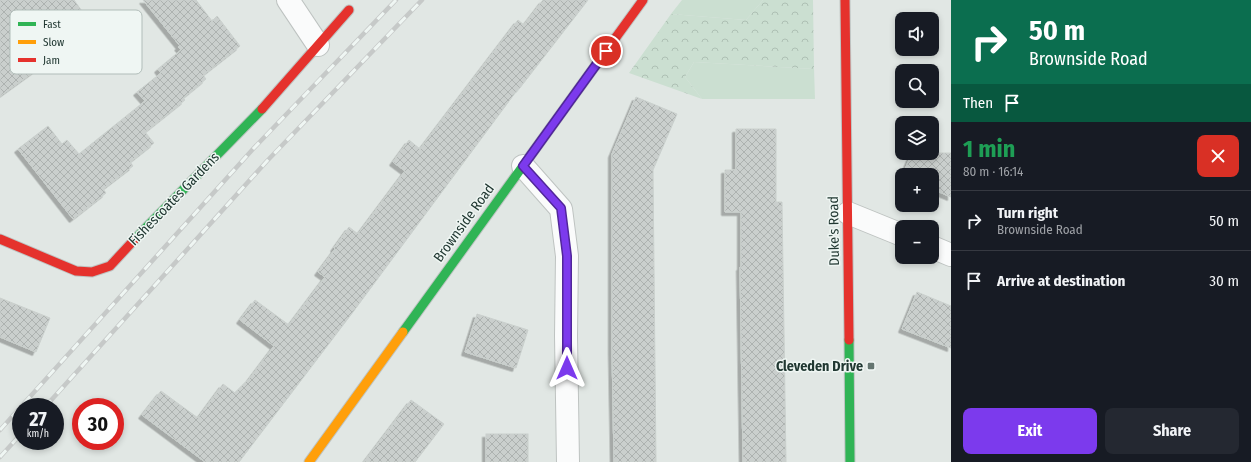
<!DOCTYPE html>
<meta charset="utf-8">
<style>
body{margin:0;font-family:"Fira Sans Condensed",sans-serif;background:#242831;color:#f1f3f6;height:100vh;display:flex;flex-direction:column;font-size:15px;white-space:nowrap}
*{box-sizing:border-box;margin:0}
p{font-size:13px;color:#9ea1a6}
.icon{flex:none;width:22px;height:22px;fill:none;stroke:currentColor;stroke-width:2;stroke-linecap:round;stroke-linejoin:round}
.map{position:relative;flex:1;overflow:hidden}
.drawer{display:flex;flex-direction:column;background:#171b24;width:300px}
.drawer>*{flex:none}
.guide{background:#0b6e4f;color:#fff;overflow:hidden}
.fabs{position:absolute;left:895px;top:12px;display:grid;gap:8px}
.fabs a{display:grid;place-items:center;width:44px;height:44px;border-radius:8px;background:#171b24;box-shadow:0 2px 6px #0003;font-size:20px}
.speed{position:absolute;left:12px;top:398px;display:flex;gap:8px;font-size:20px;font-weight:700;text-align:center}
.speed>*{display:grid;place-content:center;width:52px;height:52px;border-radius:50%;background:#171b24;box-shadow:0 2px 6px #0003;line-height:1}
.speed small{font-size:10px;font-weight:400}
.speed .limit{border:6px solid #d22;background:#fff;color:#111}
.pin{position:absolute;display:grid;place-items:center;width:34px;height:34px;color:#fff;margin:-17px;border:2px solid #fff;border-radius:50%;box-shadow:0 1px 4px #0007}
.me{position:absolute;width:44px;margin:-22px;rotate:0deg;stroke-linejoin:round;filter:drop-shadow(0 0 3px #0008)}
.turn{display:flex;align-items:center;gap:14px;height:84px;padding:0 12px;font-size:18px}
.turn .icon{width:52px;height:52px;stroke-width:2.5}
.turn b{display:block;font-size:28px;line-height:34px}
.then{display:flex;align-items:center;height:38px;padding:0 12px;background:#0003;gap:8px;font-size:15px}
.round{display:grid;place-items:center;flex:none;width:42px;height:42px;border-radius:8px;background:#242831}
.headline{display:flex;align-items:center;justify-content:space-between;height:68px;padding:0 12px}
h1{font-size:24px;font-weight:700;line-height:30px;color:#1e9e55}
.button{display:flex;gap:8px;margin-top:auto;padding:8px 12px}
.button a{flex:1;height:46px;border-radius:8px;background:#7c3aed;color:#fff;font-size:16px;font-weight:700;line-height:46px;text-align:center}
.button a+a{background:#242831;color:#f1f3f6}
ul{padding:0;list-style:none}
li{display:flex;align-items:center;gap:12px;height:60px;padding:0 12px;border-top:1px solid #363941}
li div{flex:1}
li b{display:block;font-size:15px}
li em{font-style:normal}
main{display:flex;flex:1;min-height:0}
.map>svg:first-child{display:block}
</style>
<main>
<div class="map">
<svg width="951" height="462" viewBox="0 0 951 462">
<defs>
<pattern id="forest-crowns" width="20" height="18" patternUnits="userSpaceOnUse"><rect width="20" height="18" fill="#cbdfd1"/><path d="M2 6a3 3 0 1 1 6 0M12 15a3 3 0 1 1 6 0" fill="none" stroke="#aec0b4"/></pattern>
<pattern id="building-cross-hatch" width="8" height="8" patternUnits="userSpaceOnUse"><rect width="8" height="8" fill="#cacfcd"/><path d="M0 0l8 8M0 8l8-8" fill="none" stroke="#adb2b0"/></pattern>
<filter id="shadow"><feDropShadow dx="-3.5" dy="3.5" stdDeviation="0" flood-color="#0004"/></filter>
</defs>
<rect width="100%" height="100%" fill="#e1e7e4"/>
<g fill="#cbdfd1">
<polygon points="682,0 763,0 746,20 671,14"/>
<polygon points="694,62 814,69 815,99 702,99 685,77"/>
</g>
<polygon fill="url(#forest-crowns)" points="763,0 813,0 814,69 694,62 685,77 702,99 629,73 671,14 746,20"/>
<g fill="url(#building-cross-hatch)" stroke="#cad0cd" filter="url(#shadow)">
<polygon points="0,0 74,0 94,28 0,96"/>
<polygon points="143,0 196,0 212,21 217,16 240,46 203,75 206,79 183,98 185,100 145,132 154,143 130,162 133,166 103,189 106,193 73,219 18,149 48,126 62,144 67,140 79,154 145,101 137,92 161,73 158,69 181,50 178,47 180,46"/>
<polygon points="543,0 588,0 519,89 518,89 353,312 239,462 205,462 142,415 161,391 198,418 223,384 235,393 250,378 274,346 240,320 255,300 289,325 325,277 318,272 335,249 334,248 349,227 358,234 405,171 393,162 409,140 420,149 518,20 524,25"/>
<polygon points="636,97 677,114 653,170 656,462 614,462 612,351 612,154"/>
<polygon points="736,129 776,129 776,202 782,202 786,462 743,462 740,267 741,267 741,212 725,212 725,170 736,170"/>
<polygon points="912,153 951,153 951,197 932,189 932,175 902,176"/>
<polygon points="917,292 951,306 951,348 902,329"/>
<polygon points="0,298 50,318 36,352 0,337"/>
<polygon points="477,314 528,330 516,368 465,352"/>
<polygon points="411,400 444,424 415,462 364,462"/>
<rect x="486" y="434" width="42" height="28"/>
</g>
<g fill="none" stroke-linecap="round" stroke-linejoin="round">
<defs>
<g id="street">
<polyline points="288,0 318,45"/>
<polyline points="523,166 561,209 567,256 566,336 568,462"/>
<polyline points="848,213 902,235"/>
<polyline points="932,247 951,255"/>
</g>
<g id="fast">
<polyline points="135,239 262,109"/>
<polyline points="403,332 606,51"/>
<polyline points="849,340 850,462"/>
</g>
<polyline id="slow" points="309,462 403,332"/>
<g id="jam">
<polyline points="845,0 849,340"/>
<polyline points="606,51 643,0"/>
<polyline points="262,109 349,10"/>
<polyline points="0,239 76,271 92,272 110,266 135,239"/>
</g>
</defs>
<use href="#street" stroke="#bec3c1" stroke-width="24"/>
<use href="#fast" stroke="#bec4c2" stroke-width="11"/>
<use href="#slow" stroke="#bec4c2" stroke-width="11"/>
<use href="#jam" stroke="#bec4c2" stroke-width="11"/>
<use href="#street" stroke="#fafbfb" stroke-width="22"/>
<use href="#fast" stroke="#30b455" stroke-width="9"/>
<use href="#slow" stroke="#ff9f0a" stroke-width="9"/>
<use href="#jam" stroke="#e5322d" stroke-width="9"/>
<defs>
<g id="rail">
<polyline points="45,407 267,161 422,0"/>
<polyline points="0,430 253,149 396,0"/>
<polyline points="0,457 21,434"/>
</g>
</defs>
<use href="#rail" stroke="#c6c9c8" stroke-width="4.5"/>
<use href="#rail" stroke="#eff6f3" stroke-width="3" stroke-dasharray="9" stroke-linecap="butt"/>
</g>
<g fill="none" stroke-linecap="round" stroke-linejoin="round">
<defs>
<polyline id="route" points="567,368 567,256 561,208 523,166 606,51"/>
</defs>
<use href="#route" stroke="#51269a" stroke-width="10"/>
<use href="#route" stroke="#7c3aed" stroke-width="7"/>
</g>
<rect fill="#647570" stroke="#eff6f3" stroke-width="1.5" x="867" y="362" width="8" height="8" rx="2"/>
<g text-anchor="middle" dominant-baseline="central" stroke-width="3" stroke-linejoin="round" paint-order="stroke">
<g font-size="14" fill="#213832" stroke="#eff6f3">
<text transform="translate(174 199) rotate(-46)">Fishescoates Gardens</text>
<text transform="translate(464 223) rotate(-54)">Brownside Road</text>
<text transform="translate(834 231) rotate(-91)">Duke's Road</text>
</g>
<g font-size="14" font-weight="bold" fill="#213832" stroke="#eff6f3" text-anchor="end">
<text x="863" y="366">Cleveden Drive</text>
</g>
</g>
<rect x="10" y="10" width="132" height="64" rx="6" fill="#eff6f3" stroke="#b1bdb9" stroke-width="1"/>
<rect x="18" y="22" width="18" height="4" fill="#30b455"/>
<rect x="18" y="40" width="18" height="4" fill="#ff9f0a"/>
<rect x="18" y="58" width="18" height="4" fill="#e5322d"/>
<g font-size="11" fill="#213832">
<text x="43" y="28">Fast</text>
<text x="43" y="46">Slow</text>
<text x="43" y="64">Jam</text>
</g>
</svg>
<div class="fabs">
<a><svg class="icon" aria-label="sound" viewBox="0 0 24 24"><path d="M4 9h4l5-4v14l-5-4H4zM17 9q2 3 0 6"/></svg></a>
<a><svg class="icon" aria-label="search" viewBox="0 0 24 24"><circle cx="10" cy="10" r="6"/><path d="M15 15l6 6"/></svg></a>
<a><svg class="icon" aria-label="layers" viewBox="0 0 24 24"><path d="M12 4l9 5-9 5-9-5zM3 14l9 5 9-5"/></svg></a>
<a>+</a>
<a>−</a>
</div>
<div class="speed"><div>27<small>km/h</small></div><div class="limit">30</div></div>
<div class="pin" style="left:606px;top:51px;background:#d93025"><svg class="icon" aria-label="arrive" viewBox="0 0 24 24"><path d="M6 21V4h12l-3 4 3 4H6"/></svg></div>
<svg class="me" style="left:567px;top:368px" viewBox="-20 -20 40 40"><path d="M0-17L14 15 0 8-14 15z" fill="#7c3aed" stroke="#fff" stroke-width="4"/></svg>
</div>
<section class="drawer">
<div class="guide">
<div class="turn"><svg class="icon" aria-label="right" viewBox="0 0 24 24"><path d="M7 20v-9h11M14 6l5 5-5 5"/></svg><div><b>50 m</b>Brownside Road</div></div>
<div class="then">Then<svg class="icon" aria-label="arrive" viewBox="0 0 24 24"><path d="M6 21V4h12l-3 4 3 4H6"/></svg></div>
</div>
<div class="headline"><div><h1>1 min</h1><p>80 m · 16:14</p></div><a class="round" style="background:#d93025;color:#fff"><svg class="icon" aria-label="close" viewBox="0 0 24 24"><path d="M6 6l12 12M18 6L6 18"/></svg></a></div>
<ul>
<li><svg class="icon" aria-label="right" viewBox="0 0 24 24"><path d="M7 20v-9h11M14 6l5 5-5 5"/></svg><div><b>Turn right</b><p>Brownside Road</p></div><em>50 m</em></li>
<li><svg class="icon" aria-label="arrive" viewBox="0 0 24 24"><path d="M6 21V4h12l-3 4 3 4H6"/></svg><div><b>Arrive at destination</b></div><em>30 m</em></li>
</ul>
<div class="button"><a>Exit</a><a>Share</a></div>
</section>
</main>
